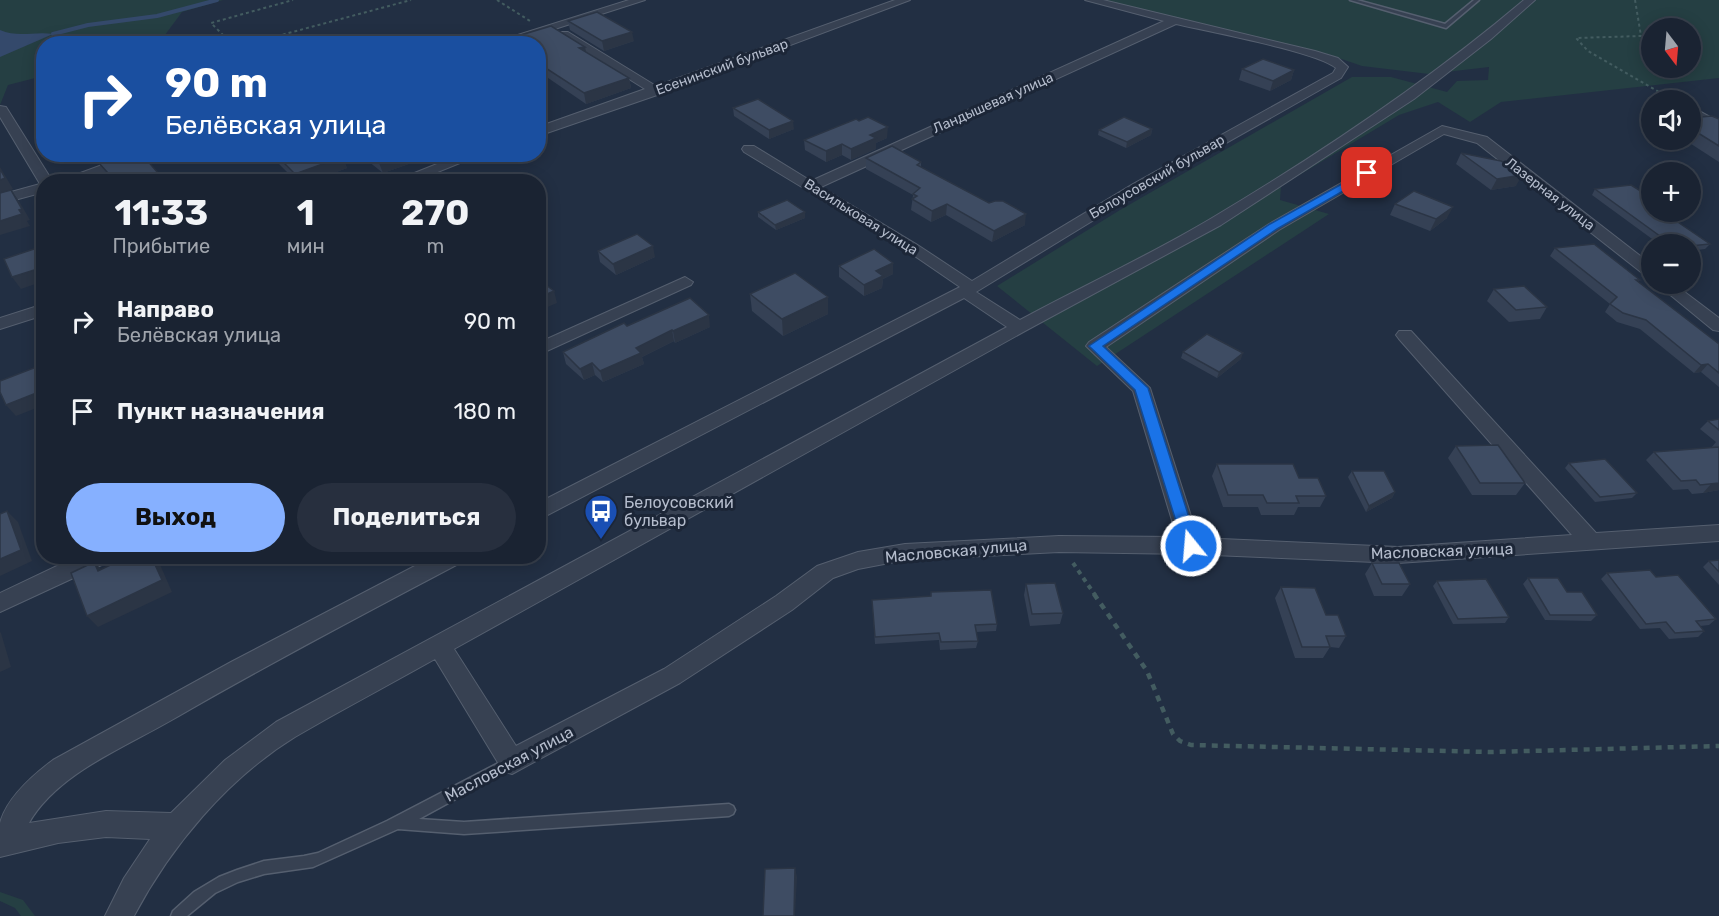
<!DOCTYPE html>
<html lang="ru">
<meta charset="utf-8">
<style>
body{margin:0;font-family:Rubik,sans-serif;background:#272f3e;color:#f1f3f6;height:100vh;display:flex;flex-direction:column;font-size:22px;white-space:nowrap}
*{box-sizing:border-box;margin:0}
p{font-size:20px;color:#9fa4ac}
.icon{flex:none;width:33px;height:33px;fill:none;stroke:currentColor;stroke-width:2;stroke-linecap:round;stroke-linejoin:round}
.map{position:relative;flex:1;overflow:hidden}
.side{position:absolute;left:36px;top:174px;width:510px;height:390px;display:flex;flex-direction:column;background:#1a2332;border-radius:24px;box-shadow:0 3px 15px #0003,0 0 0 2px #38404d}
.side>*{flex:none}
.hud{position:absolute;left:36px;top:36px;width:510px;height:126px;border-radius:24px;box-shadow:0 3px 15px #0003,0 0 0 2px #38404d;background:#1a4fa0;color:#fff;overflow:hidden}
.needle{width:39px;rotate:164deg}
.fabs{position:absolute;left:1641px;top:18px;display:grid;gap:12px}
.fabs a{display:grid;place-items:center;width:60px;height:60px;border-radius:50%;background:#1a2332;box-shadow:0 3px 15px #0003,0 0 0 2px #38404d;font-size:30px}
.pin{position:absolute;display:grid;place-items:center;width:51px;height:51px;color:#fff;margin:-26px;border-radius:12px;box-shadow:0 3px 9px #0006}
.me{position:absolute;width:66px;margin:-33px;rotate:343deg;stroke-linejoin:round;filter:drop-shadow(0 0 4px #0008)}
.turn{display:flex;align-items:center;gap:21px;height:126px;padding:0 30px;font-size:27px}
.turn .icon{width:78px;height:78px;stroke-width:2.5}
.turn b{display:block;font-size:42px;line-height:51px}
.eta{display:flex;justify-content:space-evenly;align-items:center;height:102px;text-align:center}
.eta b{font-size:36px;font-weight:700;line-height:42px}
.button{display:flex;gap:12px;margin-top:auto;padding:12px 30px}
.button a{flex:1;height:69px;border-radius:36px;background:#86b0ff;color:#111;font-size:24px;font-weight:700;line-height:69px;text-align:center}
.button a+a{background:#272f3e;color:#f1f3f6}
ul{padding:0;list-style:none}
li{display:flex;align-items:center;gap:18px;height:90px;padding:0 30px}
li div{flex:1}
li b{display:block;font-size:22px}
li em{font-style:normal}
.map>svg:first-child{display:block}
</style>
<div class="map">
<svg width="1719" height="916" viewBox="0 0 1719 916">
<rect width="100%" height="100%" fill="#222f43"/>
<g fill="#253f43" fill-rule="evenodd">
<polygon points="0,0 223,0 182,12 159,43 44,44 43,76 8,85 0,105"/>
<path d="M1096 0H1719V78L1501 102 1470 122 1438 102 1399 115 1281 186 1280 200 1329 214 1097 366 997 286 1120 210 1352 77H1391L1447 92 1457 81 1488 80 1489 67 1429 74 1362 66 1324 53ZM1652 28H1690V68H1652Z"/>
<polygon points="0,892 23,900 35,916 21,916 15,908 0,901"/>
</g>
<path fill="#34496b" d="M0 30C18 38 35 31 53 34L0 57Z"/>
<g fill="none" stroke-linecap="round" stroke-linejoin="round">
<polyline stroke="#34496b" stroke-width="4" points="53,34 88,25 157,16 217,0"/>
<defs>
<g id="lane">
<polygon points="1350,0 1357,0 1445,24 1474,0 1479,0 1446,28"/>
<polygon points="510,757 514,759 516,763 514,767 419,819 464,822 729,804 733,806 735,810 733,814 729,816 464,834 398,829 313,867 264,874 238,882 215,893 187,916 171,916 173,911 194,892 219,877 237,870 264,861 304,856 318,853 387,821"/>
</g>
<g id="street">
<polygon points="629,0 645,0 508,44 489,44"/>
<polygon points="895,0 910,0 660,94 538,136 538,127 645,89 560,36 560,32 568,32 656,86"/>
<path d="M1085 0H1103L1315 51 1338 58 1348 67 1341 78 1143 190 976 292 1020 320C1083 286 1150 255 1212 218 1321 153 1427 82 1524 0H1535L1491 39 1414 99 1221 225 1025 331 454 649 516 746 664 669 776 596 817 566 858 552 905 544 1059 536 1177 537 1133 391 1086 346 1089 342 1269 224 1442 126 1487 137 1652 265V278L1646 276 1477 143 1444 134 1279 230 1106 347 1150 388 1198 538 1398 547 1572 535 1399 339 1396 335 1399 331H1411L1596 533 1719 525V541L1398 563 1190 554 1059 552 905 560 858 569 833 578 792 610 680 683 512 774 503 771 435 659C389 685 341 710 295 737 227 779 171 846 134 916H105L124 878 150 839 106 837 58 843 0 857C0 846 0 832 0 823 7 797 33 775 53 760L231 662 434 556H464L462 562C364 614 266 665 170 721 123 748 57 774 29 823L106 811 171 813 225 760 276 722 1007 327 964 298 538 520V503L960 287 906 250 744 152 742 149 744 146H754L811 181 1164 21ZM1176 24C1206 31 1318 52 1336 68L1333 73 1133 184 972 281 916 244 821 187Z"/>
<polygon points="0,106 6,107 53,182 44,182 44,192 0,204 0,195 40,184 0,117"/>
<polygon points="1690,106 1719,122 1719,131 1690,116"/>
<polygon points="132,154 153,154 78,182 56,182"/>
<polygon points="462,154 482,154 413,182 392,182"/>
<polygon points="685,277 693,282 691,285 538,355 538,343"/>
<polygon points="1657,284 1674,284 1719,318 1719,331 1713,330"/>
<polygon points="44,304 44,315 0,329 0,318"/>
<polygon points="78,556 110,556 108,562 0,612 0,593"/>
</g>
</defs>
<use href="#lane" stroke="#555f6f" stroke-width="3"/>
<use href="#street" stroke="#555f6f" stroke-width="2"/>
<g stroke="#435c60" stroke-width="2" stroke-dasharray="3 3" stroke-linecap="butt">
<polyline points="497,0 530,21"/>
<polyline points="1635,0 1641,36 1576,38 1588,51 1673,100"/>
<polyline points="232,44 211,23 293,0"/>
<polyline points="248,44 411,0"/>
</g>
<polyline stroke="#435c60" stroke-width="4" stroke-dasharray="4.5 4.5" stroke-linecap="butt" points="1073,563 1095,595"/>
<polyline stroke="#435c60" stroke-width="4.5" stroke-dasharray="6 6" stroke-linecap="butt" points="1094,594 1147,671 1173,734 1180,741 1191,745 1489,752 1719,746"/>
<use href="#lane" fill="#374152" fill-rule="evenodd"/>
<use href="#street" fill="#374152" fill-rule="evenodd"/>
</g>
<g fill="#354155">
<polygon points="568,21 634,41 604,51 570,30"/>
<polygon points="511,38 587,53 629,78 631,88 586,104 538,71 538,44 512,44"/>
<polygon points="1242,69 1294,70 1291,80 1270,91 1239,80"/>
<polygon points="733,108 794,129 769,139 734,116"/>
<polygon points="1690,118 1719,119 1719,162 1685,140 1690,140"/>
<polygon points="1152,129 1151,135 1126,148 1098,135 1099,130"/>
<polygon points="887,138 876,143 876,149 851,160 842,155 826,162 805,150 804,140"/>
<polygon points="1461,153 1516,186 1491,190 1456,164"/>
<polygon points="93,154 131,154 137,162 163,182 113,182 106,174"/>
<polygon points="203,154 238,154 218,161 215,159 209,161"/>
<polygon points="269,154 339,154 342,157 347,168 310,182 297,182"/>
<polygon points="366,154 422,154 423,159 383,173 368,161"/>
<polygon points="866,158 921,162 921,167 1025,225 992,242 946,215 931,222 911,210 913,195 866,169"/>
<polygon points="1595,189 1652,212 1710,244 1705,249 1690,251 1690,244 1659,244 1592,195"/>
<polygon points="1395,204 1447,218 1430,231 1390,215"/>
<polygon points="758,212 805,212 805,218 776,230 758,217"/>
<polygon points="1555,248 1640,280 1638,282 1719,344 1719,387 1701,372 1694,373 1640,329 1617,322 1605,312 1610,304 1550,256"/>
<polygon points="598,251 655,257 616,275 600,262"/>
<polygon points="839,266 893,274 883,279 882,288 864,296 839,277"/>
<polygon points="1494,289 1547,307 1540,319 1509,322 1487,301"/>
<polygon points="750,294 828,314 783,336 752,311"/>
<polygon points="627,326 710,327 675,343 674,341 642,357 644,364 603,382 595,375 584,380 566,364 563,352"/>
<polygon points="1183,352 1241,359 1217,378 1181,358"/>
<polygon points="1719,419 1719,490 1703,493 1692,494 1688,489 1673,490 1646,460 1654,452 1711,448 1716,442 1700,429 1708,421"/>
<polygon points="1456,446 1525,483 1516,495 1472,495 1448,458"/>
<polygon points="1569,463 1637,493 1632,498 1595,502 1565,468"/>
<polygon points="1217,464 1299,478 1326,496 1320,507 1298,507 1294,515 1261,515 1258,507 1223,507 1212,476"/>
<polygon points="1352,471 1395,492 1392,498 1366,512 1348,477"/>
<polygon points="1719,560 1719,585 1703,567 1709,561"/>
<polygon points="1372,563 1410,584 1402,596 1374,596 1365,574"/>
<polygon points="1607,573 1656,577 1716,619 1709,625 1700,626 1704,631 1698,637 1669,639 1660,628 1640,629 1601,579"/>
<polygon points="1528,578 1597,615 1591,621 1545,620 1523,584"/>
<polygon points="1437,581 1509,617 1505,623 1453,624 1433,586"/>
<polygon points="1026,584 1063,613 1060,624 1030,626 1024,595"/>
<polygon points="1281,587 1326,615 1346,636 1339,648 1330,647 1323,658 1295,658 1275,598"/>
<polygon points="931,592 997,624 996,631 976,632 978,641 976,648 940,650 939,640 875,644 872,600 930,596"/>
</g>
<g fill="#2b3545">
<polygon points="632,32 634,41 604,51 602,41"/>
<polygon points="585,47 587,56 579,48"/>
<polygon points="1294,70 1291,80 1270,91 1273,81"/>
<polygon points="629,78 631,88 586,104 584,93"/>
<polygon points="793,121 794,129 769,139 769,130"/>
<polygon points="888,127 887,138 876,143 876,149 851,160 851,149 870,135"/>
<polygon points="1152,129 1151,135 1126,148 1127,142"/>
<polygon points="842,144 842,155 826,162 826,151"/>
<polygon points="93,154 124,154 99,164"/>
<polygon points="206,154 213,154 215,159 209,161"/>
<polygon points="214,154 238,154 218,161"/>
<polygon points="401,154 422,154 423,159 383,173 379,163"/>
<polygon points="342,157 347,168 310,182 299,182 295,174"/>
<polygon points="0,167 13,189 0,193"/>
<polygon points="158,173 163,182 131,182"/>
<polygon points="1522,175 1516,186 1491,190 1497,179"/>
<polygon points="11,190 19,201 30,220 27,221 30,226 0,235 0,221 19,210"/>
<polygon points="947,204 946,215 931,222 932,211"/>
<polygon points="1453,207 1447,218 1430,231 1436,219"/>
<polygon points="805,212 805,218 776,230 775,225"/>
<polygon points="1026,214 1025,225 992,242 994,231"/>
<polygon points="653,246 655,257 616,275 613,264"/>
<polygon points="893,263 893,274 883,279 882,288 864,296 864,285 876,271"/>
<polygon points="44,267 44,281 21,289 12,277"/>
<polygon points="554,291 557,303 538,311 538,298"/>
<polygon points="828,297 828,314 783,336 782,319"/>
<polygon points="709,315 710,327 675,343 673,331"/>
<polygon points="672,330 674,341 642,357 644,364 603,382 600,371 636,348"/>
<polygon points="1243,353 1241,359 1217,378 1219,372"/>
<polygon points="592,363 595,375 584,380 580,369"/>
<polygon points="1708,364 1701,372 1694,373 1701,365"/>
<polygon points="44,390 44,405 16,416 6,405"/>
<polygon points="1719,483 1719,490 1703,493 1711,484"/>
<polygon points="1395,492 1392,498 1366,512 1369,506"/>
<polygon points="7,511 18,522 32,561 0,576 0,559"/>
<polygon points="151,556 155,556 158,560 172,592 98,627 87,616"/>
<polygon points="94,562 105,573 98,571"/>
<polygon points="0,632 1,633 11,667 0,672"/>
<polygon points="795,868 797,877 795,916 794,916"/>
</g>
<g fill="#3e4c63" stroke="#2b3545" stroke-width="1.5">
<polygon points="597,12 632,32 602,41 568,21"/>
<polygon points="551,26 585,47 579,48 629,78 584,93 538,63 538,44 521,44 511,38"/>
<polygon points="408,36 418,44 381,44"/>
<polygon points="1263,59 1294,70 1273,81 1242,69"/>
<polygon points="758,99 793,121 769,130 733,108"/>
<polygon points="1712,116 1719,119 1719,146 1690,128 1690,118"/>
<polygon points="868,117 888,127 870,135 876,138 851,149 842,144 826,151 804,140 856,119 859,121"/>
<polygon points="1124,117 1152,129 1127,142 1099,130"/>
<polygon points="892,146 921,162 917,165 989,203 995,201 1003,201 1026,214 994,231 947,204 932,211 912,199 917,196 913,194 920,188 866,158"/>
<polygon points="1461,153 1501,161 1522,175 1497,179"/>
<polygon points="123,154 131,154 137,162 146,159 158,173 131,182 116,182 99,163"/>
<polygon points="275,154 339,154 342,157 295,174"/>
<polygon points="369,154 401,154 379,163"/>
<polygon points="0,169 5,178 0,180"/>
<polygon points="1631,185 1652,198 1652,212 1663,212 1710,244 1690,246 1690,244 1671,244 1595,189"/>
<polygon points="11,190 22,209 19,210 22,214 0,221 0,193"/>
<polygon points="1414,191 1453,207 1436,219 1395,204"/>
<polygon points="787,200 805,212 775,225 758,212"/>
<polygon points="637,234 653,246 613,264 598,251"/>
<polygon points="1594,244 1640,280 1636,280 1719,344 1719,373 1708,364 1701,365 1646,320 1623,313 1610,304 1617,297 1555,248"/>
<polygon points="43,246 44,248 44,267 12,277 4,259"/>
<polygon points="874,249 893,263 876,271 883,276 864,285 839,266"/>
<polygon points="795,273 828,297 782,319 750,294"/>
<polygon points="538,279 554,291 538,298"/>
<polygon points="1524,286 1547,307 1516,310 1494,289"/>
<polygon points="690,298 709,315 673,331 672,330 636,348 641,353 600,371 592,363 580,369 563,352 624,323 627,326"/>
<polygon points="1207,334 1243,353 1219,372 1183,352"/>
<polygon points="44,364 44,390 6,405 0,392 0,381"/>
<polygon points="1719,419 1719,430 1708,421"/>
<polygon points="1498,445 1525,483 1480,483 1456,446"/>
<polygon points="1719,447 1719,483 1700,485 1696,480 1681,481 1654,452"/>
<polygon points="1605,459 1637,493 1600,497 1569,463"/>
<polygon points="1217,464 1293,464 1299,478 1318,478 1326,496 1296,496 1299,503 1267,503 1263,495 1228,495"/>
<polygon points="1352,471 1384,471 1395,492 1369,506"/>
<polygon points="7,511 21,550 0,559 0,514"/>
<polygon points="129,556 151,556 162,580 87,616 71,573 94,562 98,571"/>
<polygon points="1719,560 1719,572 1709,561"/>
<polygon points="1372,563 1399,563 1410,584 1382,584"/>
<polygon points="1650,570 1656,577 1678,575 1716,619 1696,621 1704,631 1675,633 1666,622 1646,624 1607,573"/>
<polygon points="1528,578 1558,578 1567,592 1582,592 1597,615 1550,615"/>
<polygon points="1486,579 1509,617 1458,619 1437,581"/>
<polygon points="1055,583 1063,613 1032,614 1026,584"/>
<polygon points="1281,587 1315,588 1326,615 1338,615 1346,636 1326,636 1330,647 1302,647"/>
<polygon points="991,590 997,624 975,625 978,641 941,642 939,633 875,637 872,600 931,596 931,592"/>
<polygon points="795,868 794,916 763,916 765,869"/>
</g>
<polygon fill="#1a73e8" stroke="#114b97" stroke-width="1.5" points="1367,170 1371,171 1371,175 1277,229 1103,346 1148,388 1198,546 1196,550 1185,550 1135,390 1089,346 1270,224"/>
<defs>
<symbol id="bus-pin" viewBox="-11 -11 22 30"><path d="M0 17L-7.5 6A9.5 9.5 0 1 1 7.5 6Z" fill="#1a4fb4" stroke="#1c2637"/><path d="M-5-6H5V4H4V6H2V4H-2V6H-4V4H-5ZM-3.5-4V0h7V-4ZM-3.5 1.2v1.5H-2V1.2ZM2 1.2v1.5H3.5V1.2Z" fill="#fff"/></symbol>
</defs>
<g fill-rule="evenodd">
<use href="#bus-pin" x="582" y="492" width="38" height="52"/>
</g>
<g text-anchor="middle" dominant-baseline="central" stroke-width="6" stroke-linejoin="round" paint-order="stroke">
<g font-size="14" fill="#b4bccc" stroke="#1c2637">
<text transform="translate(722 67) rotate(-20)">Есенинский бульвар</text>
<text transform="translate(993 103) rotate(-24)">Ландышевая улица</text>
<text transform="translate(1157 177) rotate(-30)">Белоусовский бульвар</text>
<text transform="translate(1550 194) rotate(38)">Лазерная улица</text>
<text transform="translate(861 217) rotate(32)">Васильковая улица</text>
</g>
<g font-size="16" fill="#b4bccc" stroke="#1c2637" text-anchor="start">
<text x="624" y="502">Белоусовский<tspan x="624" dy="18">бульвар</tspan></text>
</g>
<g font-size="16" fill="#b4bccc" stroke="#1c2637">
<text transform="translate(956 551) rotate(-5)">Масловская улица</text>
<text transform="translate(1442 551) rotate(-2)">Масловская улица</text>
<text transform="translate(509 764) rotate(-28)">Масловская улица</text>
</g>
</g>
</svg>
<div class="fabs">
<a><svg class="needle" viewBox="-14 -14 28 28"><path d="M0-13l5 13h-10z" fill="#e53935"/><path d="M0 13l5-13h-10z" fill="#9fa4ac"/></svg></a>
<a><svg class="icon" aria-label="sound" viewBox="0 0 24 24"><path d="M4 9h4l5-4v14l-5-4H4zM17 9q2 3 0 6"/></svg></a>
<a>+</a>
<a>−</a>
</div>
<div class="pin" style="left:1367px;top:173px;background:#d93025"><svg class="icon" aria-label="arrive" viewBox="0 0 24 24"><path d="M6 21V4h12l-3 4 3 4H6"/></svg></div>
<svg class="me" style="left:1191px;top:546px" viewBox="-20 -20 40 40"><circle r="17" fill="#1a73e8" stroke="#fff" stroke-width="3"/><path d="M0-11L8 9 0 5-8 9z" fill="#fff"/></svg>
<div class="hud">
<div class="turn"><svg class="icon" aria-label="right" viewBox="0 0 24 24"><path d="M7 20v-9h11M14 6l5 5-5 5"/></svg><div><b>90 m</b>Белёвская улица</div></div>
</div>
<section class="side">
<div class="eta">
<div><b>11:33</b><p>Прибытие</p></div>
<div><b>1</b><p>мин</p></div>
<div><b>270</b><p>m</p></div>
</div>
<ul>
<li><svg class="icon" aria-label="right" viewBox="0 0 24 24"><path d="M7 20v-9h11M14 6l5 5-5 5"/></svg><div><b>Направо</b><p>Белёвская улица</p></div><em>90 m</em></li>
<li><svg class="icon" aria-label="arrive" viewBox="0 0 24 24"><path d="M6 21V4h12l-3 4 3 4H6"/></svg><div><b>Пункт назначения</b></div><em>180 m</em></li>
</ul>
<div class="button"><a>Выход</a><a>Поделиться</a></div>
</section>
</div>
